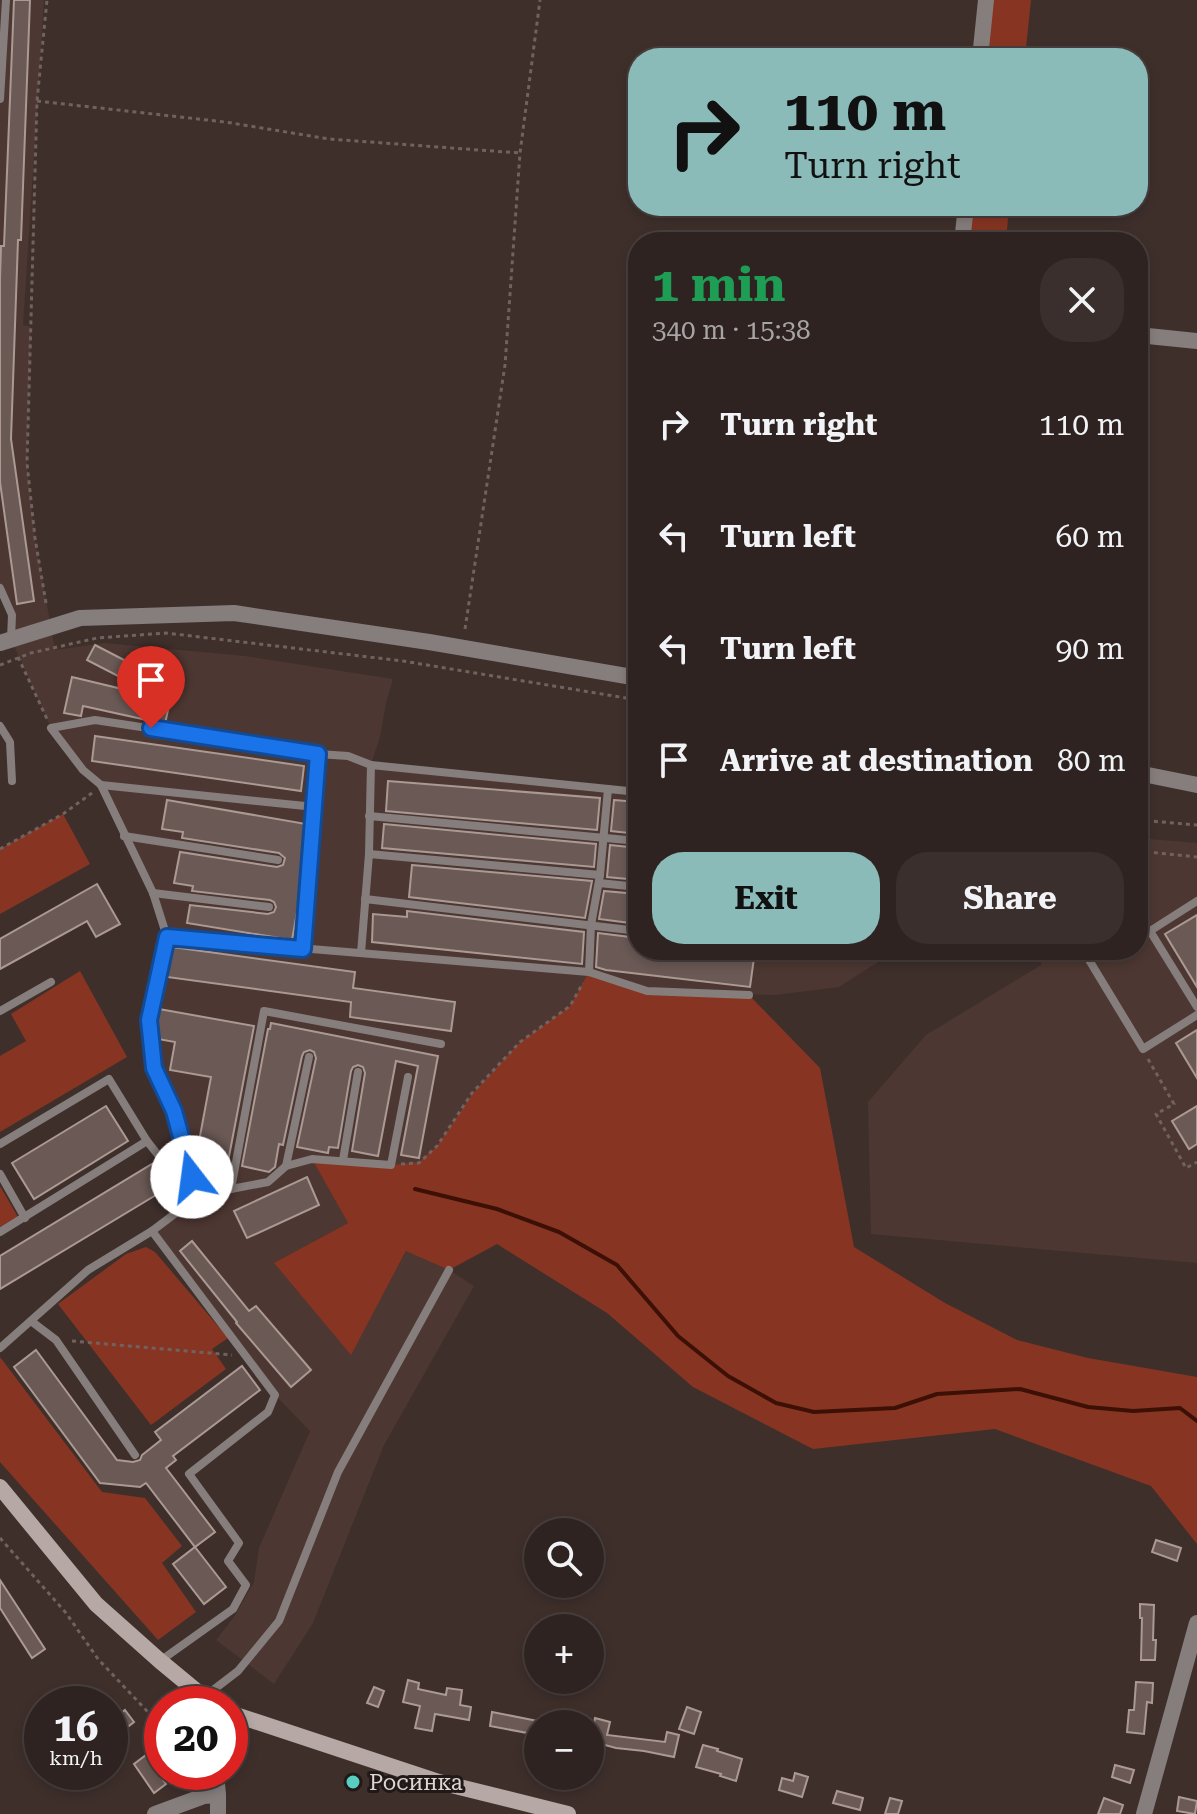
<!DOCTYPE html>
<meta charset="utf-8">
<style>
body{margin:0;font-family:"Roboto Serif",serif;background:#3a2f2d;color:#f1f3f6;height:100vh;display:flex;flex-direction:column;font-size:30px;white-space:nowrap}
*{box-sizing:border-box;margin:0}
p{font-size:26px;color:#a7a4a5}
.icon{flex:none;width:44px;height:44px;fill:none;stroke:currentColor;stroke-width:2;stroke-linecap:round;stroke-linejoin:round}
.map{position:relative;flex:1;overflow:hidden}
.side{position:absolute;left:628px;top:232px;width:520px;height:728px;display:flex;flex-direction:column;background:#2e2320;border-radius:32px;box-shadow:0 4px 12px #0003,0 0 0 2px #49403e}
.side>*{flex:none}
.banner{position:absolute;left:628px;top:48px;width:520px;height:168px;border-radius:32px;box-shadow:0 4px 12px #0003,0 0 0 2px #49403e;background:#8bbbb9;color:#111;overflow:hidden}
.controls{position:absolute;left:524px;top:1518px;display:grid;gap:16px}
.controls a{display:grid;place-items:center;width:80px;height:80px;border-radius:50%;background:#2e2320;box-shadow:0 4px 12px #0003,0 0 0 2px #49403e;font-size:40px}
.speed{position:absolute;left:24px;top:1686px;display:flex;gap:16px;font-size:40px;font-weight:700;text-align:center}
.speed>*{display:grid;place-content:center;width:104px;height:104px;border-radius:50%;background:#2e2320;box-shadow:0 4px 12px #0003,0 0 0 2px #49403e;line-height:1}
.speed small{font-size:20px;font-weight:400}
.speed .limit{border:12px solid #d22;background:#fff;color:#111}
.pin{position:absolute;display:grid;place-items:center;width:68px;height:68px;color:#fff;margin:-82px -34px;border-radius:50% 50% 50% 0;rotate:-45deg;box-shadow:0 0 8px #0007}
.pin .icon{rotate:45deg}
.me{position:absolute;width:88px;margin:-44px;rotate:345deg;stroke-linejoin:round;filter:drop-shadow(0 0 6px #0008)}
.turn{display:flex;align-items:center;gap:28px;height:168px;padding:0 24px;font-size:36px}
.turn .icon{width:104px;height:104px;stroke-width:2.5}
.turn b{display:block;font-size:56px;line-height:68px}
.round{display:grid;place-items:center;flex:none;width:84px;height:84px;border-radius:32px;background:#3a2f2d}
.summary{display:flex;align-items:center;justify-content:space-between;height:136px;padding:0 24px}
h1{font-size:48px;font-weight:700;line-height:60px;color:#1e9e55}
.action{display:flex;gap:16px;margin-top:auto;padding:16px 24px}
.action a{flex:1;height:92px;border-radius:32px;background:#8bbbb9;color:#111;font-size:32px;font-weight:700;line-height:92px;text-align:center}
.action a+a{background:#3a2f2d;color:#f1f3f6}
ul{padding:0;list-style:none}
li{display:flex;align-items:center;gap:24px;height:112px;padding:0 24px}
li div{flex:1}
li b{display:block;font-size:30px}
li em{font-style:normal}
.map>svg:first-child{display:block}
</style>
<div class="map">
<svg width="1197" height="1814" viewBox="0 0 1197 1814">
<rect width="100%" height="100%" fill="#3e2f2b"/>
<g fill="#4d3732" fill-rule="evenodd">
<path d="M0 0H44L23 325 31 327 27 463 35 538 55 650 104 643 245 656 393 679 386 703 380 737 371 764 638 792V950H894L889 955 839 987 775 995 647 991 589 973 570 1006 520 1042 473 1093 437 1146 419 1163 391 1165 313 1160 348 1223 274 1263 351 1354 407 1250 449 1270 474 1286 384 1445 313 1623 274 1684 216 1640 234 1617 254 1582 259 1548 310 1431 275 1395 152 1231 193 1199 174 1111 154 1068 149 1020 167 937 153 893 101 785 51 728 11 639 12 615 0 588ZM96 736 304 766 301 790 92 761ZM167 800 311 825 292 941 188 923 281 921 284 902 175 883 287 871 290 850 163 829ZM172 947 354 972 353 988 455 1002 451 1031 350 1017 351 1002 168 977ZM157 1009 252 1026 225 1172 195 1166 211 1077 170 1070 172 1056 212 1064 215 1049 152 1038ZM271 1024 438 1056 419 1158 402 1155 418 1066 396 1061 378 1156 351 1151 368 1059 347 1055 328 1153 300 1148 318 1050 298 1046 274 1172 244 1167ZM306 1178 319 1205 247 1238 234 1211ZM192 1241 238 1298 226 1308 180 1251ZM255 1306 311 1369 291 1387 236 1324Z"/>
<polygon points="1138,838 1197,843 1197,1263 871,1234 868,1102 926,1035 1041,965 1043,950 1138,950"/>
</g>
<g fill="#873522">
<polygon points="986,0 1031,0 1025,58 980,58"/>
<polygon points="966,206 1009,206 1006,242 962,242"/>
<polygon points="63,814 90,864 0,914 0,849"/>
<polygon points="80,971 127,1057 0,1132 0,1056 26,1041 11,1014"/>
<polygon points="589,972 647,991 749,995 820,1068 854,1247 945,1303 1017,1340 1088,1358 1197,1377 1197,1544 1151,1486 995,1429 813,1449 693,1387 607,1313 497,1244 449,1270 406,1251 351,1355 274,1263 348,1223 312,1159 391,1165 419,1162 437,1146 473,1093 520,1042 570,1006"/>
<polygon points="0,1186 18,1217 0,1227"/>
<polygon points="146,1247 155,1252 228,1338 212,1349 226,1369 151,1425 58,1304 126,1254"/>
<polygon points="0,1357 102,1492 145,1498 182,1546 162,1563 196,1612 158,1640 0,1462"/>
</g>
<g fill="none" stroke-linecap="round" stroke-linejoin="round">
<polyline stroke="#3d1006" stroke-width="4" points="415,1189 497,1209 559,1232 617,1265 678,1336 728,1376 776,1403 814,1412 895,1408 937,1394 1020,1389 1088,1407 1133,1411 1180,1408 1197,1421"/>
</g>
<g fill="#6a5955" stroke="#ab9994" stroke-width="2">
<polygon points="14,0 30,0 21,240 18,240 11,439 34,601 17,604 0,482 0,279 1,246 4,246"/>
<polygon points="95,645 153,675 145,690 87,660"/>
<polygon points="72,677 143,694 138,703 168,710 165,724 83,706 81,716 64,713"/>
<polygon points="95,736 304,766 301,791 92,761"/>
<polygon points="388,781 600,798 597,830 386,811"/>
<polygon points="167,800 306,824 301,890 292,940 187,923 190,905 268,914 274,912 276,907 274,902 270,900 192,891 193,886 174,883 180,852 277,867 283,865 285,858 279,853 182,838 183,832 162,829"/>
<polygon points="614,800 638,802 638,834 611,831"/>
<polygon points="384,824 596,844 594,867 382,848"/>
<polygon points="610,845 638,848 638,880 607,877"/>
<polygon points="412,865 592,881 585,918 409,897"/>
<polygon points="97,884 120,924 96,937 87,921 0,969 0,939"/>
<polygon points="604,891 638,894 638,924 599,919"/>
<polygon points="407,911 584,932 582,964 372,942 373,914 407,917"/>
<polygon points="1197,915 1197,987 1165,934"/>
<polygon points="598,933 638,938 638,950 684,950 754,958 750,987 606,970 596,967"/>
<polygon points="172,947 355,972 353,988 455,1002 451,1031 350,1017 351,1002 167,977"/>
<polygon points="159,1009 254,1026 226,1172 196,1167 195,1163 211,1077 170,1070 175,1042 158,1039 156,1020"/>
<polygon points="271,1023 438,1056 419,1158 401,1155 418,1066 396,1061 378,1156 352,1151 365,1073 363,1067 358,1065 353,1067 351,1071 338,1148 329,1147 328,1153 297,1147 316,1058 314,1052 310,1050 304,1052 302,1056 283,1145 279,1144 275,1167 269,1172 242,1166 268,1029 270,1029"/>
<polygon points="1197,1030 1197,1078 1176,1043"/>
<polygon points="106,1106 128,1141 34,1199 12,1163"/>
<polygon points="1197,1106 1197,1144 1189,1149 1172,1121"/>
<polygon points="152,1164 166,1189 0,1289 0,1256"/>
<polygon points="307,1177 319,1205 247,1238 234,1211"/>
<polygon points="192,1241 249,1311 256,1306 311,1370 291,1387 236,1323 237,1322 180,1251"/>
<polygon points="36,1350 117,1460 133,1462 140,1460 142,1455 161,1440 155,1432 242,1366 260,1390 173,1456 176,1460 166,1468 215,1532 195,1547 146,1483 140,1487 100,1483 14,1367"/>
<polygon points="1156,1540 1181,1548 1177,1561 1152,1552"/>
<polygon points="195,1547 226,1587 204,1604 173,1564"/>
<polygon points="0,1580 45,1649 32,1658 0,1608"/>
<polygon points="1140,1604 1154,1605 1153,1640 1156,1640 1155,1660 1141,1660 1142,1618 1140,1618"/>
<polygon points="408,1680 419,1683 418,1689 446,1695 447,1688 462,1690 460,1705 471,1707 469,1720 435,1714 432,1731 415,1728 420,1706 403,1702"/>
<polygon points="1136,1682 1153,1683 1152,1703 1147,1702 1144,1734 1127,1732 1129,1710 1134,1710"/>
<polygon points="374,1687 384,1691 378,1707 367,1703"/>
<polygon points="687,1707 701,1712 694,1734 679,1729"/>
<polygon points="125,1710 134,1722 110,1741 110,1722"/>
<polygon points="492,1712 538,1721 538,1735 490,1726"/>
<polygon points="595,1718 610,1722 607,1735 665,1742 667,1732 679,1735 674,1757 644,1751 616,1748 590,1741 590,1733 592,1733"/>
<polygon points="703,1745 718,1749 717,1751 742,1759 736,1781 720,1776 721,1774 696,1767"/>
<polygon points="146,1755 166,1784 154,1793 134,1764"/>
<polygon points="1115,1765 1134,1770 1130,1783 1112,1777"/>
<polygon points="795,1773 808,1777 802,1797 779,1790 782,1778 793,1781"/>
<polygon points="837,1791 863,1798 860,1810 833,1803"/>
<polygon points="1179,1797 1197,1801 1195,1814 1177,1811"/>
<polygon points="890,1798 902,1801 898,1814 885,1814"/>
<polygon points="1104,1798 1123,1805 1120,1814 1098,1814"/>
</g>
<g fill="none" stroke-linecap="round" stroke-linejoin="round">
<g stroke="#70625f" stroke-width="3" stroke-dasharray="4 4" stroke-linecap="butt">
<polyline points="37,101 225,122 329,139 520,153"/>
<polyline points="46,603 35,538 27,463 37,101 47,0"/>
<polyline points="465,629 505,365 520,153 540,0"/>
<polyline points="18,657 47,719"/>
<polyline points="0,665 31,653 97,638 166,633 403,661 638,700"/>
<polyline points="1138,820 1197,825"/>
<polyline points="0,849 63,814 92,793"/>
<polyline points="1138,851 1197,857"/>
<polyline points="1148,1059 1174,1104 1156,1114 1186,1168 1197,1162"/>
<polyline points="401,1164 419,1163 437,1146 472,1093 520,1042 570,1006 583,983"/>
<polyline points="72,1341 232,1355"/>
<polyline points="0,1538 66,1613 98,1659 162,1727"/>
<polyline points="192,1772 197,1782"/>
</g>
<g stroke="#867e7c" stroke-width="8">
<polyline points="0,99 6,0"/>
<polyline points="0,588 12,615 11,639"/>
<polyline points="0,726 10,742 12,781"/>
<polyline points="101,785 315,807"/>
<polyline points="369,816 638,841"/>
<polyline points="124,836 278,860"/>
<polyline points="369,854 600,875"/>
<polyline points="599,883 638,887"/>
<polyline points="153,893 269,907"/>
<polyline points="365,899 638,931"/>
<polyline points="1197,901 1150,931 1197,1007"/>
<polyline points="167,937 589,972 647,991 749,995"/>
<polyline points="303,949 318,754"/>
<polyline points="788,950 808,955 818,950"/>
<polyline points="1083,950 1143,1049 1197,1015"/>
<polyline points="361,953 369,854 371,765"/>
<polyline points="589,972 591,925 600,875 608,789"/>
<polyline points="0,1011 51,982"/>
<polyline points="0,1144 109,1079 147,1141"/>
<polyline points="343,1160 358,1072"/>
<polyline points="286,1166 309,1057"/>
<polyline points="0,1174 25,1218"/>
<polyline points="231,1189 264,1011 441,1044"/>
<polyline points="193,1200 192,1177 174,1111 154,1068 149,1020 167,937 153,893 101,785 83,770 51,728 95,720 318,754 348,756 371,765 638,792"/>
<polyline points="152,1231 275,1395 268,1412 189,1474 239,1543 228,1561 246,1585 233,1609 160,1661"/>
<polyline points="0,1232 147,1141 193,1199"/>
<polyline points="31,1321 56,1340 135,1455"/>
<polyline points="0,1348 88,1270 152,1231 193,1200 231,1189 268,1182 286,1166 312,1159 391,1165 408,1077"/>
<polyline points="204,1697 238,1671 279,1621 338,1472 449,1270"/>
</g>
<g stroke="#867e7c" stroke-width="16">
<polyline points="980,58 986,0"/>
<polyline points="962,242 966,206"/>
<polyline points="1138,335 1197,341"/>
<polyline points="0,643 80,618 234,613 429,642 638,678"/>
<polyline points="1138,773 1197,785"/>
<polyline points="216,1772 218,1795 218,1814"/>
<polyline points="155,1814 204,1796 218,1795"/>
<polyline points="1144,1814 1197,1623"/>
</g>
<g stroke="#b5a8a5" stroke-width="16">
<polyline points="0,1487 96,1604 160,1661 212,1704"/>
<polyline points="230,1713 439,1782 568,1814"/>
</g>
</g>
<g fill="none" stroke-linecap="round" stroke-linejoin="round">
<defs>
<polyline id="route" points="151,728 318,754 303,949 167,937 149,1020 154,1068 174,1111 192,1177"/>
</defs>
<use href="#route" stroke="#114b97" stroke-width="20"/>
<use href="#route" stroke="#1a73e8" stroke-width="14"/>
</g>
<circle fill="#58cec0" stroke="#201917" stroke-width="3" cx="353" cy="1782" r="8"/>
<g text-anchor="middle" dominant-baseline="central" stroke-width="6" stroke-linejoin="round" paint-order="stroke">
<g font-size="22" fill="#ded4d2" stroke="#201917" text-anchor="start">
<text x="369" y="1782">Росинка</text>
</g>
</g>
</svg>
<div class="controls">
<a><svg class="icon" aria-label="search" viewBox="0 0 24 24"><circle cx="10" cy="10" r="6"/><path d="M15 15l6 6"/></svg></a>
<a>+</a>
<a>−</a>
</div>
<div class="speed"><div>16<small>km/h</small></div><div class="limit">20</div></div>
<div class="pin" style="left:151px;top:728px;background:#d93025"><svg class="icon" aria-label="arrive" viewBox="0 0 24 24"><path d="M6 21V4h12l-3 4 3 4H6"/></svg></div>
<svg class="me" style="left:192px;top:1177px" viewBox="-20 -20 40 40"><circle r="19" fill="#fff"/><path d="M0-13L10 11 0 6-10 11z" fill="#1a73e8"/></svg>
<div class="banner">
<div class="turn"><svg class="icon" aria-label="right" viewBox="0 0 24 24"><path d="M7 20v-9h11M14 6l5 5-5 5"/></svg><div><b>110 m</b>Turn right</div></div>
</div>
<section class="side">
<div class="summary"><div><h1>1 min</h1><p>340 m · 15:38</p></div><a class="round"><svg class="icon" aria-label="close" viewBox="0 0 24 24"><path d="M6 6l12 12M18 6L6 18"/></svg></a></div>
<ul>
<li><svg class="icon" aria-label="right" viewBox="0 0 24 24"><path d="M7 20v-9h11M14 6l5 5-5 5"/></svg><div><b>Turn right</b></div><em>110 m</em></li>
<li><svg class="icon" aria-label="left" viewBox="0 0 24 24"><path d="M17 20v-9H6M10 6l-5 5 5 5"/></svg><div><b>Turn left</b></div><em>60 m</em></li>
<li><svg class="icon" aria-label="left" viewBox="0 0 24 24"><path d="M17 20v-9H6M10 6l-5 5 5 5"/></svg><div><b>Turn left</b></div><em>90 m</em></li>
<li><svg class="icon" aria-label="arrive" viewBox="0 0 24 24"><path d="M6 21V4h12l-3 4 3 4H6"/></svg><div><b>Arrive at destination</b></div><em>80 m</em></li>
</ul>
<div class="action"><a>Exit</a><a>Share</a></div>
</section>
</div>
